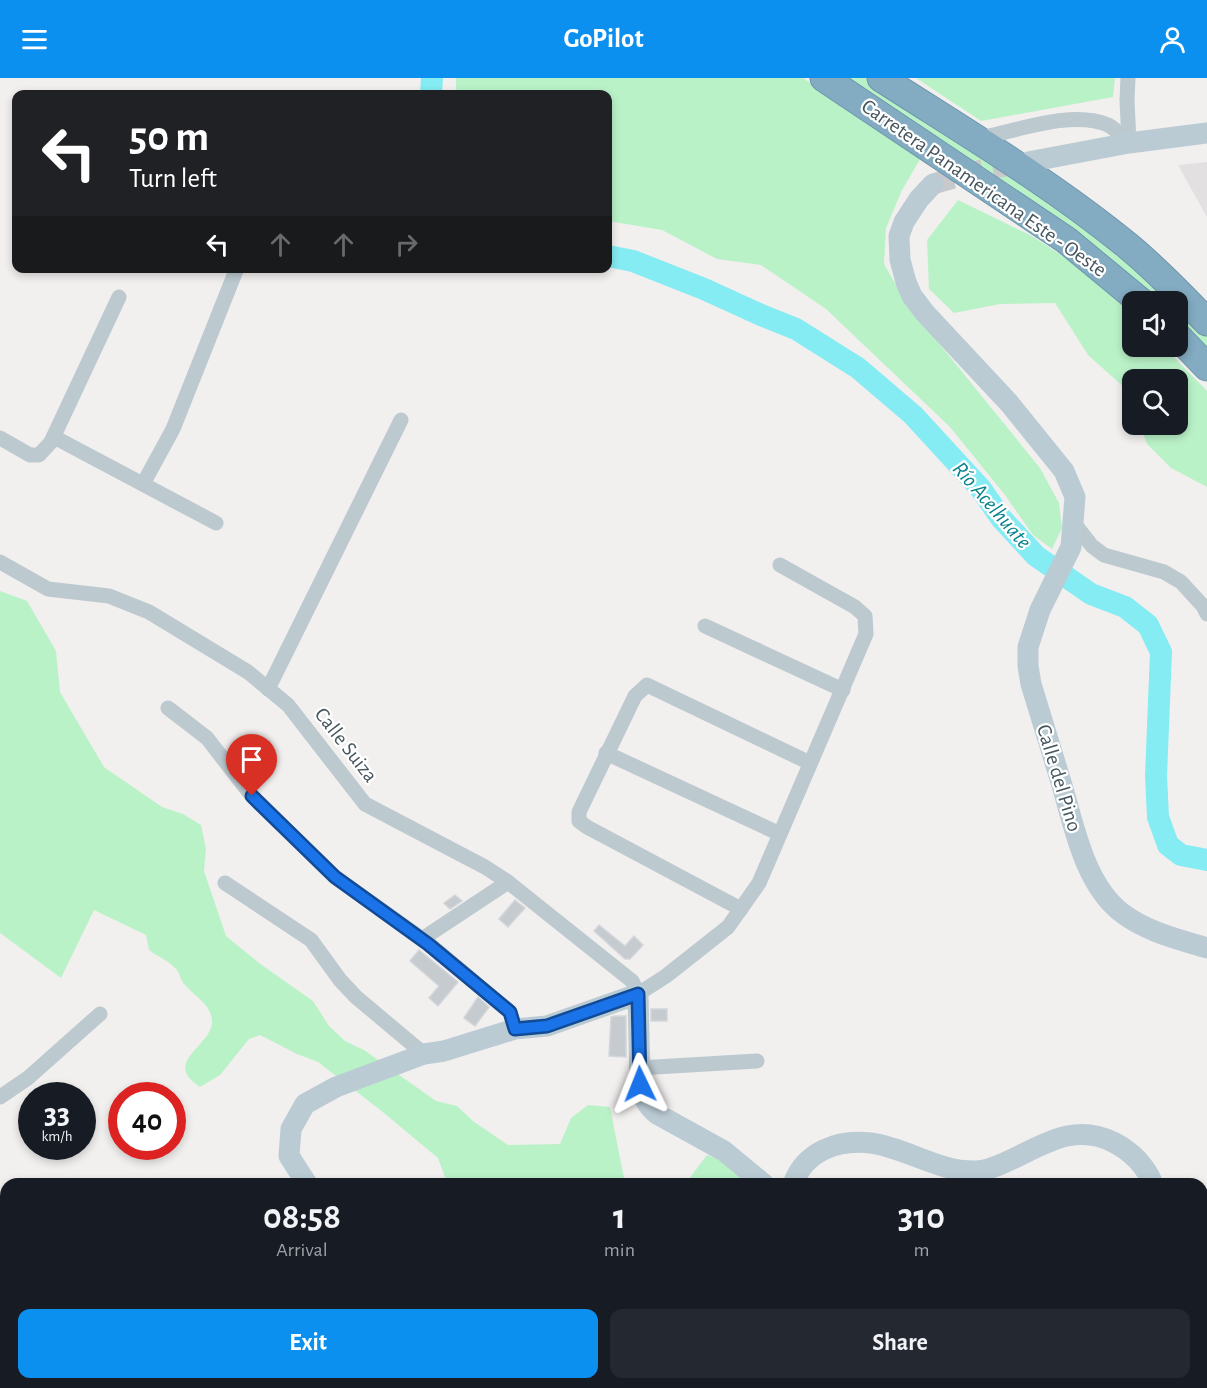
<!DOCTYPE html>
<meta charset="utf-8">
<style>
body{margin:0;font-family:"Alegreya Sans",sans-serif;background:#242831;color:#f1f3f6;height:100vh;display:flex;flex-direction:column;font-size:22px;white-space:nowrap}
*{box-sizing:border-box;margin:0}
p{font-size:20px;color:#9ea1a6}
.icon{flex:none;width:33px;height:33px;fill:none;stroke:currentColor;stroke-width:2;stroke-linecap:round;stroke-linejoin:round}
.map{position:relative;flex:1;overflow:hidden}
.drawer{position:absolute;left:0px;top:1100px;width:1208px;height:212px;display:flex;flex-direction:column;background:#171b24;border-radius:18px 18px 0 0;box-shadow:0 3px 9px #0003}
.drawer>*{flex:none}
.hud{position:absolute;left:12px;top:12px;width:600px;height:183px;border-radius:12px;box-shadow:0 3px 9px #0003;background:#202124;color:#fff;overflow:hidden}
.buttons{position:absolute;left:1122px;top:213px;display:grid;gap:12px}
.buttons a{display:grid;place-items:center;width:66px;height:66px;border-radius:12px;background:#171b24;box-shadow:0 3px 9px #0003;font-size:30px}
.speed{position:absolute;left:18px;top:1004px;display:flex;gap:12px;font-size:30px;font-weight:700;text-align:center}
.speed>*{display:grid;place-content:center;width:78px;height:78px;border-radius:50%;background:#171b24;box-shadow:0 3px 9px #0003;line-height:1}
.speed small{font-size:15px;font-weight:400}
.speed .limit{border:9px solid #d22;background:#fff;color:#111}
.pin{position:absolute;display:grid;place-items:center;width:51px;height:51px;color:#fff;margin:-62px -26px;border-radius:50% 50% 50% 0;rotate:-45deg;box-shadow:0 0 6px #0007}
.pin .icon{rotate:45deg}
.me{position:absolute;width:66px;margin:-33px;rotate:358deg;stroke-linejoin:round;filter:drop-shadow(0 0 4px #0008)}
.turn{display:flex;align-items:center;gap:21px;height:126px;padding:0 18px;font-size:27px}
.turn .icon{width:78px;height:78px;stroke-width:2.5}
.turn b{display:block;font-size:42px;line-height:51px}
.lanes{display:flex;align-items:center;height:57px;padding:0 18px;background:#0003;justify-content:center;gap:30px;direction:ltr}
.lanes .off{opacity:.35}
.eta{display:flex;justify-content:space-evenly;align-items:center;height:102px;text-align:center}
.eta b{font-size:36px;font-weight:600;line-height:42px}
.button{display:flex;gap:12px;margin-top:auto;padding:12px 18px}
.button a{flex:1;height:69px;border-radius:12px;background:#0c90ef;color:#fff;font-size:24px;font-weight:600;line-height:69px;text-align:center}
.button a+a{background:#242831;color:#f1f3f6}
header{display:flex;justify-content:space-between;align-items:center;height:78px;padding:0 18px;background:#0c90ef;color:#fff;font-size:27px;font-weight:600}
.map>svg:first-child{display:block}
</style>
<header><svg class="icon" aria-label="menu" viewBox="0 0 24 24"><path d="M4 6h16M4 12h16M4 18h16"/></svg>GoPilot<svg class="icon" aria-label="person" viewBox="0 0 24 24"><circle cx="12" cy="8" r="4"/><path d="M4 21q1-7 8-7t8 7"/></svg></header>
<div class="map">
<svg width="1207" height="1310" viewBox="0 0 1207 1310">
<rect width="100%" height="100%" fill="#f2efef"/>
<polygon fill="#e3e0e1" points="1207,84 1207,139 1178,87"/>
<g fill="#baf2c8">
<polygon points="456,0 803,0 922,78 902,112 886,150 884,186 907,226 1040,390 1059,425 1062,450 1052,471 1033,457 1005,417 950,349 826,231 761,187 717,181 662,152 608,143 608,16 456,16"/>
<polygon points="839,0 870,0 1074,134 1176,223 1149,223"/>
<polygon points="916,0 1115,0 1113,19 981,43"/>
<polygon points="958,122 1032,158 1105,206 1132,235 1132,268 1164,269 1207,313 1207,409 1171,390 1147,366 1140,347 1178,346 1178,302 1132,302 1132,327 1127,312 1088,277 1055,225 1000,226 954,235 929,211 927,162"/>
<polygon points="1178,225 1207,255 1207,282 1178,251"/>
<path d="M0 513 27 523 56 573 60 614 104 689 162 729 183 736 201 747 206 771 204 793 226 858 259 885 313 923 329 948 345 963 364 972 436 1023 457 1028 473 1043 508 1067 560 1066 571 1040 588 1027 610 1029 625 1105H447L438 1080 379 1031 318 984 297 976 260 957 249 961 220 997 200 1009C161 984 212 968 212 944 212 925 191 917 182 903 180 899 179 894 176 891 169 883 157 878 149 872L146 857 94 832 61 900 0 855Z"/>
<polygon points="707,1077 719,1081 753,1106 685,1106"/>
<polygon points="475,1305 655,1305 657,1310 475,1310"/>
<polygon points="791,1305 835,1305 832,1310 790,1310"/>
</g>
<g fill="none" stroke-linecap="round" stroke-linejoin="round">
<g stroke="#84ecf2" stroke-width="22">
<polyline points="431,16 432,0"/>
<polyline points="608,178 633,183 704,211 761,237 796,251 858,290 913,337 981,411 1001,440 1036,478 1091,516 1125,529 1148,547 1161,574 1156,698 1158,739 1168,767 1181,777 1207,782"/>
</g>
</g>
<g fill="#c6cbcf" stroke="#d3d6db" stroke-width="1.5">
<polygon points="455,817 462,823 450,831 444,825"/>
<polygon points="515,822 525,830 508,849 499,841"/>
<polygon points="599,847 625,868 634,858 643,867 630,881 625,881 594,853"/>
<polygon points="419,872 458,904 438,928 429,920 439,908 410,883"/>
<polygon points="478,919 489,929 475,948 464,940"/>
<rect x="651" y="931" width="16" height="12"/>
<polygon points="615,938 626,938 626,979 609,978 611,939"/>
</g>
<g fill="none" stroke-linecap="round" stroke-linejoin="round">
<polyline stroke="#c7c9cb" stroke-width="21" stroke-dasharray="21 10" stroke-linecap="butt" points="933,106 985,91 1024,85"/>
<defs>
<g id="highway">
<polyline points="824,0 1066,162 1141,224"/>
<path d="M881 0C965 54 1051 105 1128 168 1156 191 1182 218 1207 244"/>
<polyline points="1178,259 1207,289"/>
</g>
</defs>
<use href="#highway" stroke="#6e96ad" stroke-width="29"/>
<g stroke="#bcc9cf" stroke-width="15">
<polyline points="1128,0 1127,22 1129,65"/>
<path d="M976 61C1013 54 1072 31 1108 47 1116 51 1122 59 1129 65"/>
<polyline points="54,359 216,445"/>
<polyline points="0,360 30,377 39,377 51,364 119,219"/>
<polyline points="143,406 173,351 237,190"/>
<polyline points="1074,445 1092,468 1104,477 1164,494 1181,504 1203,528 1207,536"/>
<polyline points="0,484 48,511 109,518 149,534 248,594 288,627 365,726 485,789 508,804 632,903 638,916 666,898 728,849 759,805 866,556 865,538 855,529 780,487"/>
<polyline points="705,548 843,612"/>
<polyline points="268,611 401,342"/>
<polyline points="168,630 207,660 252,718 335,799 428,865 510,934 515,951"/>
<polyline points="606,675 780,756"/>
<polyline points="225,805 311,862 340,902 356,919 424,976"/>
<polyline points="741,831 587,749 579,743 579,734 635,618 647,607 810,685"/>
<polyline points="422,861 508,804"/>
<polyline points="639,990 757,983"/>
<polyline points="0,1019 28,1000 100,936"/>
<polyline points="0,1194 6,1192"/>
<polyline points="1202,1244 1207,1249"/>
<polyline points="0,1307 6,1304"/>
<polyline points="48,1310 50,1305"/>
</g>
<g stroke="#bbcbd4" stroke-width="21">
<polyline points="1028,84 1129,65 1207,55"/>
<path d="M933 106 919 121 904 144 899 158 900 182 906 204 912 218 925 235 1009 325 1064 393 1075 419 1071 469 1040 532 1028 569V588L1031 606C1041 639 1051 671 1061 704 1074 747 1084 806 1122 835 1147 854 1178 861 1207 870"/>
<path d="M307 1106 289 1078 291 1051 305 1026 336 1009 424 976 444 973 515 951 547 948 638 916 640 1006C643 1019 646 1027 657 1036L724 1073 764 1106"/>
<path d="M793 1106C805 1073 838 1061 871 1065 907 1070 938 1094 976 1093 986 1093 997 1088 1006 1084 1042 1068 1073 1044 1113 1064 1131 1073 1145 1087 1153 1106"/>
<polyline points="1202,1212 1207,1217"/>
<polyline points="972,1305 973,1310"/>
<polyline points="398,1310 401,1305"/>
</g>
<use href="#highway" stroke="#83abc1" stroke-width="27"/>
</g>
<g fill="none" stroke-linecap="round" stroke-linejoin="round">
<defs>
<polyline id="route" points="252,718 335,799 428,866 510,934 515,951 547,948 638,916 640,1006"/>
</defs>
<use href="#route" stroke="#114b97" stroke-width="15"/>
<use href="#route" stroke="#1a73e8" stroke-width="10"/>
</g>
<g text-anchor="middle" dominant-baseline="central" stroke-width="4.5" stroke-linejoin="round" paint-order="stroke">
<g font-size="21" fill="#46565e" stroke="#fff">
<text transform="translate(984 110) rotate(35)">Carretera Panamericana Este - Oeste</text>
<text transform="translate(346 667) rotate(52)">Calle Suiza</text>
<text transform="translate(1059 700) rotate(73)">Calle del Pino</text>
</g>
<g font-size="22" font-style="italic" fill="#06838c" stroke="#fff">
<text transform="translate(992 427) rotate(49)">Río Acelhuate</text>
</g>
</g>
</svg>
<div class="buttons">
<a><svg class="icon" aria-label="sound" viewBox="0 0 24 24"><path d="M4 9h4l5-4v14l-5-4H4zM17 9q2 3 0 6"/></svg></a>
<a><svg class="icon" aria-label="search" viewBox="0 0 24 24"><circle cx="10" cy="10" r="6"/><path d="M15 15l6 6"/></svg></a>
</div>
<div class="speed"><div>33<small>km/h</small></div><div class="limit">40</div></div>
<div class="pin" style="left:252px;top:718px;background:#d93025"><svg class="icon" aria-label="arrive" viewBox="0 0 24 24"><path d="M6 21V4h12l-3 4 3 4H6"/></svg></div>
<svg class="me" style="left:640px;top:1006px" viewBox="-20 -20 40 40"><path d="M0-17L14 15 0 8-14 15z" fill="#1a73e8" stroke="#fff" stroke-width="4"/></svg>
<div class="hud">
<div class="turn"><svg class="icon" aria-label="left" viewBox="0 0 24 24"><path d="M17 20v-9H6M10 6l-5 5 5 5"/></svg><div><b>50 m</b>Turn left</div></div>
<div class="lanes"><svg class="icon" aria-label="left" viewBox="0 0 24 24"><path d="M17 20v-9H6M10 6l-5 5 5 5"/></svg><svg class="icon off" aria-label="ahead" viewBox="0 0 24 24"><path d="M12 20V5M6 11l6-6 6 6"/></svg><svg class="icon off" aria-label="ahead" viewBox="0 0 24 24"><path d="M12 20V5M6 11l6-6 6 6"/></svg><svg class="icon off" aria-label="right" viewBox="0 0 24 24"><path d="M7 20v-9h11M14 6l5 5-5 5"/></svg></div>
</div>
<section class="drawer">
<div class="eta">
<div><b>08:58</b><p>Arrival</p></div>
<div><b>1</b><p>min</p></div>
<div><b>310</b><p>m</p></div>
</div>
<div class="button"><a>Exit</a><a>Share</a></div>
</section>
</div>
